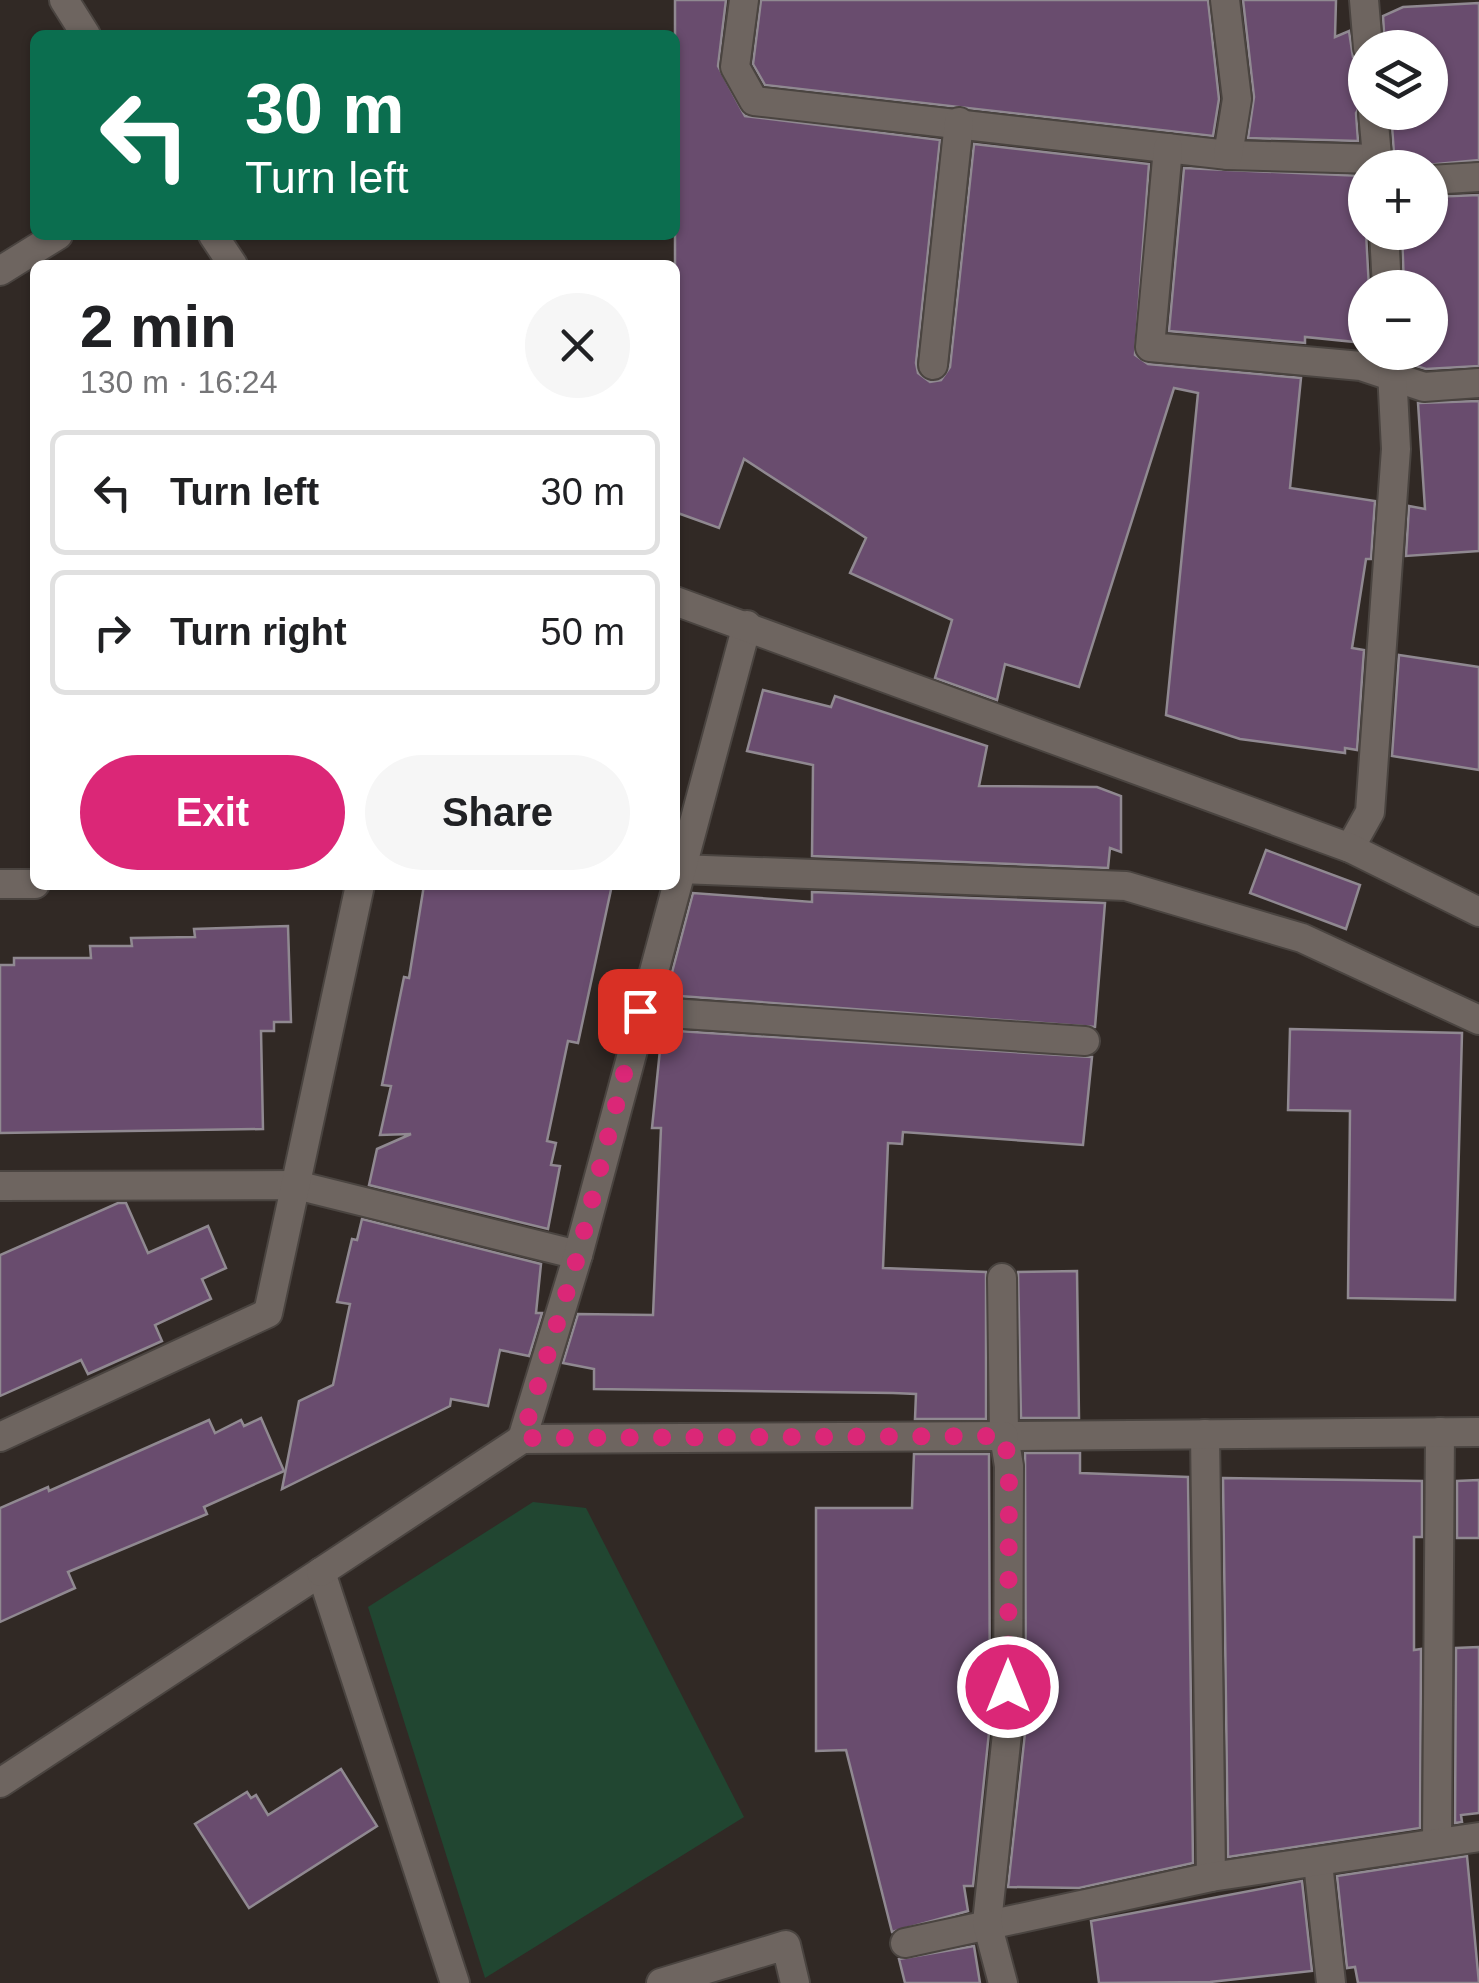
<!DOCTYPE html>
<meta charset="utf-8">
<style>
body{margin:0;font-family:Arial,sans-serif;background:#f6f6f6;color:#202124;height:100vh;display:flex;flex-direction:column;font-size:38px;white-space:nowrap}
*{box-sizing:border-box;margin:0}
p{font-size:32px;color:#757577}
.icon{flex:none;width:55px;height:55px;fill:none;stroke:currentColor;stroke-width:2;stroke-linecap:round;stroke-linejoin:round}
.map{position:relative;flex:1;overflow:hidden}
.sheet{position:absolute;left:30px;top:260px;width:650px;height:630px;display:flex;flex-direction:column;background:#fff;border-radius:15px;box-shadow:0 2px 8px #0004}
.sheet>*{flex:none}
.hud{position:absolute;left:30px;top:30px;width:650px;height:210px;border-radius:15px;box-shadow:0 2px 8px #0004;background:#0b6e4f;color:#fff;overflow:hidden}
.fabs{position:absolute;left:1348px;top:30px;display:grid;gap:20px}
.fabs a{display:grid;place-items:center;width:100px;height:100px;border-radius:50%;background:#fff;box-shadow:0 2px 8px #0004;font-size:50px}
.pin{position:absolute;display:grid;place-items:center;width:85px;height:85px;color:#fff;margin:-42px;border-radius:20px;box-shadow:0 5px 15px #0006}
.me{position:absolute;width:110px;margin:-55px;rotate:0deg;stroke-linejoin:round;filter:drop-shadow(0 0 8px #0008)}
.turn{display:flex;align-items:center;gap:35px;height:210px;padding:0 50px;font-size:45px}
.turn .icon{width:130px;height:130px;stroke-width:2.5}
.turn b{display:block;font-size:70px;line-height:85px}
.round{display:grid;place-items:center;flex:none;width:105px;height:105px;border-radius:52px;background:#f6f6f6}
.overview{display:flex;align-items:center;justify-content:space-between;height:170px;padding:0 50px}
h1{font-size:60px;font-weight:700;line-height:75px}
.action{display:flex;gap:20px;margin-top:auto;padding:20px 50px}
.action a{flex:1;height:115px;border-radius:60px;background:#db2777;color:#fff;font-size:40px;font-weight:700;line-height:115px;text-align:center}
.action a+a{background:#f6f6f6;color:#202124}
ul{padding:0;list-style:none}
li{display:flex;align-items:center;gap:30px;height:125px;margin:0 20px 15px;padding:0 30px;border:5px solid #e0e0e0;border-radius:15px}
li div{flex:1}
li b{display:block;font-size:38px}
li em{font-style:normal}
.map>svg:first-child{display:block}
</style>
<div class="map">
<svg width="1479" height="1983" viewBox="0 0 1479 1983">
<rect width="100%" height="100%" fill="#312925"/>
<polygon fill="#214631" points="533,1502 586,1508 744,1817 485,1978 368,1607"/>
<g fill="#694c6e" stroke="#908991" stroke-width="2.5">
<polygon points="675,0 726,0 718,66 745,116 940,140 916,363 918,373 930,382 941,380 950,367 974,144 1149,164 1135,355 1148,364 1301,378 1290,488 1375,501 1371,559 1366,559 1352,648 1364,650 1357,750 1345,748 1345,753 1240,739 1166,715 1198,393 1174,388 1079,687 1005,664 997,700 935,678 952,620 850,573 866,538 744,459 719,528 675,512"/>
<polygon points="761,0 1208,0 1219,99 1213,136 765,85 753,64"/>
<polygon points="1243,0 1336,0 1335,37 1349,31 1353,57 1365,65 1365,97 1356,113 1358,141 1248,138 1254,97"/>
<polygon points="1479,3 1479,160 1395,168 1391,112 1430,112 1430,48 1385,48 1383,16 1403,7"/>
<polygon points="1184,168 1363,176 1369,288 1365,288 1365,343 1305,337 1305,343 1169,331"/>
<polygon points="1479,195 1479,366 1426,369 1416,366 1415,352 1430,352 1430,288 1404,288 1402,232 1430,232 1430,197"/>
<polygon points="1479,401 1479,551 1406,556 1409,506 1425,509 1418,403"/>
<polygon points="1399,655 1479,667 1479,770 1392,756"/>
<polygon points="763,690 831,707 835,696 987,746 979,786 1097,787 1121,796 1121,852 1110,848 1108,868 812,856 813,765 747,751"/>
<polygon points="1266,850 1360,885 1346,929 1250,893"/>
<polygon points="424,885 612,885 578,1043 568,1041 547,1141 556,1143 551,1165 560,1166 548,1229 369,1185 377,1149 411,1134 380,1135 391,1086 382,1085 404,977 409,978"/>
<polygon points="812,892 1105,903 1095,1027 666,995 693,893 812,902"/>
<polygon points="288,926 291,1022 274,1022 274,1031 261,1031 263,1129 0,1133 0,965 14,965 14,958 91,958 90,946 132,946 131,938 195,937 194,929"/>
<polygon points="1290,1029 1462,1033 1455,1300 1348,1298 1350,1111 1288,1110"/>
<polygon points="662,1030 1092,1057 1083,1145 903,1132 902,1144 888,1143 883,1268 986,1272 986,1419 915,1419 916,1394 893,1393 594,1389 594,1369 563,1363 578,1314 653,1315 661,1128 652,1128"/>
<polygon points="118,1203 126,1203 148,1253 208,1226 226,1268 202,1279 211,1299 155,1325 162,1341 88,1374 81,1360 0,1396 0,1255"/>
<polygon points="362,1219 541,1264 536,1313 542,1313 529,1356 500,1350 488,1406 451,1399 450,1406 282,1489 299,1401 333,1385 350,1304 337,1302 352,1239 357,1240"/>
<polygon points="1077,1271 1079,1418 1021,1418 1018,1272"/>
<polygon points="261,1418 284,1471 204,1507 207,1514 68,1572 75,1588 0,1622 0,1508 48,1487 49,1491 209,1420 215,1433 241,1420 244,1426"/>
<polygon points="1025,1453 1080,1453 1080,1473 1188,1477 1193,1863 1079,1888 1008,1887 1026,1724"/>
<polygon points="914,1454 989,1454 990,1723 973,1886 964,1886 968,1911 892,1932 846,1750 816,1751 816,1508 912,1508"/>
<polygon points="1223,1478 1422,1481 1422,1537 1414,1537 1414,1650 1421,1649 1420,1828 1228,1857"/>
<polygon points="1479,1480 1479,1538 1457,1538 1457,1481"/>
<polygon points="1479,1647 1479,1813 1461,1815 1462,1822 1455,1823 1456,1648"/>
<polygon points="341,1769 377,1826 249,1908 195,1824 247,1792 251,1798 256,1795 268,1815"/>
<polygon points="1467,1856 1479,1983 1358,1983 1355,1967 1347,1968 1337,1876"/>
<polygon points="1302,1881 1312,1971 1210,1982 1099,1983 1091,1921"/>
<polygon points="974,1946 980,1983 905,1983 899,1959"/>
</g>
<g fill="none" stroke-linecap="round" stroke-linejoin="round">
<defs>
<g id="service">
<polyline points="1002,1278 1004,1436"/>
<polyline points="0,1783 321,1572"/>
<polyline points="661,1983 786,1945 795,1983"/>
</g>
<g id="minor">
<polyline points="744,0 735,67 754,101 1228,155 1377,159"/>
<polyline points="1225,0 1237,99 1228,155"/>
<polyline points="1364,0 1368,48"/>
<polyline points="1373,112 1378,168"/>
<polyline points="1168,148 1150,347 1361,366 1424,387 1479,383"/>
<polyline points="1430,180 1479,177"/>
<polyline points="1384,232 1387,288"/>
<polyline points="0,271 58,235"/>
<polyline points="933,365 959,122"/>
<polyline points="1350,848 1370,812 1396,449 1391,352"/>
<polyline points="680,869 1126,886 1302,938 1479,1020"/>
<polyline points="0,884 35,884"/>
<polyline points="640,1011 1085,1041"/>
<polyline points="0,1186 296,1185 578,1255"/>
<polyline points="1205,1434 1211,1877"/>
<polyline points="0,1437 268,1313 360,885"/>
<polyline points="522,1439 578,1255 747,625"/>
<polyline points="321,1572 455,1983"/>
<polyline points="1437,1843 1440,1432"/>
<polyline points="1318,1863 1331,1983"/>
<polyline points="905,1943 1211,1877 1479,1837"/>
<polyline points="1003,1983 987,1923 1008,1724 1009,1466 1004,1436 1479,1432"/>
</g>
<g id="tertiary">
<polyline points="64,0 86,35"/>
<polyline points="213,235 233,265"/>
<polyline points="675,601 1350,848 1479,912"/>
<polyline points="321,1572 522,1439 1004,1436"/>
</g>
</defs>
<use href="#service" stroke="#4a4440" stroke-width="32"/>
<use href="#minor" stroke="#4a4440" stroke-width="32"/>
<use href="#tertiary" stroke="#4a4440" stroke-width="32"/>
<use href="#service" stroke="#6e6560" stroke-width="28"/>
<use href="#minor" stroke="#6e6560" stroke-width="28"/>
<use href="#tertiary" stroke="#6e6560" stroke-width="28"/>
</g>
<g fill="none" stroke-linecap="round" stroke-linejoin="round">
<polyline stroke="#db2777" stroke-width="18" stroke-dasharray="0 32.4" points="640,1011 578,1255 522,1438 1004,1436 1009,1466 1008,1687"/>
</g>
</svg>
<div class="fabs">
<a><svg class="icon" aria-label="layers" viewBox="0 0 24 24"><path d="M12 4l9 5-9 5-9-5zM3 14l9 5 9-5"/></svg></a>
<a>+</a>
<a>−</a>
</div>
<div class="pin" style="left:640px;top:1011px;background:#d93025"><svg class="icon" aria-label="arrive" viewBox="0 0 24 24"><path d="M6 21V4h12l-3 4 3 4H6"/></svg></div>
<svg class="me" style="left:1008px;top:1687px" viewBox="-20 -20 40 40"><circle r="17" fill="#db2777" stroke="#fff" stroke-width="3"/><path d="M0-11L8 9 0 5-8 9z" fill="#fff"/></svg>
<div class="hud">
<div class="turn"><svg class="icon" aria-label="left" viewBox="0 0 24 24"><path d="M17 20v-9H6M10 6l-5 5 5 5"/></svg><div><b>30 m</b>Turn left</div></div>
</div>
<section class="sheet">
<div class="overview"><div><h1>2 min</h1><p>130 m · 16:24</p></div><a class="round"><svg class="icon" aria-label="close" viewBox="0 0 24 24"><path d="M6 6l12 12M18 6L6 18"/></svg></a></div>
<ul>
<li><svg class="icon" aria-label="left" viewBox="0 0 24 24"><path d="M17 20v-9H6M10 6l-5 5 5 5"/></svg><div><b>Turn left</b></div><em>30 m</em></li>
<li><svg class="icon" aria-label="right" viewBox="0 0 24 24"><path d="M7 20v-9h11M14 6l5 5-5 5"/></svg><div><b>Turn right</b></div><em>50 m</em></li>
</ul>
<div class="action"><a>Exit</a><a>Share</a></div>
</section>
</div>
